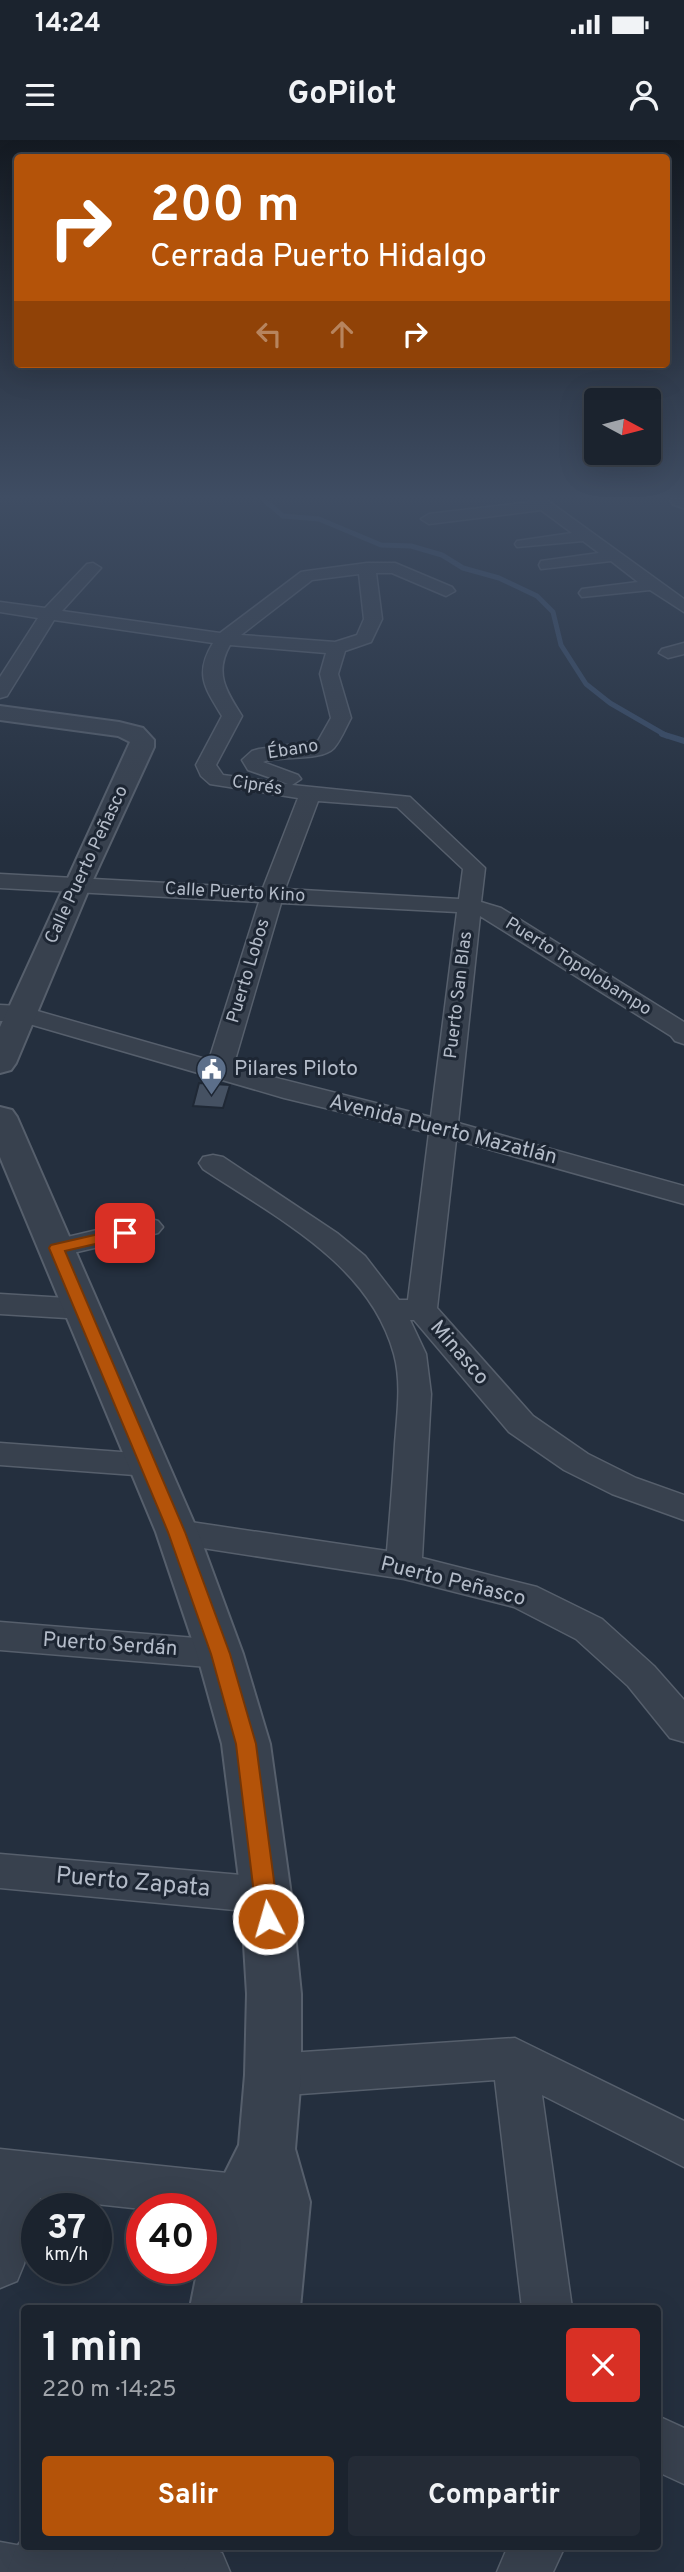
<!DOCTYPE html>
<html lang="es">
<meta charset="utf-8">
<style>
body{margin:0;font-family:Overpass,sans-serif;background:#242b36;color:#f1f3f6;height:100vh;display:flex;flex-direction:column;font-size:26px;white-space:nowrap}
*{box-sizing:border-box;margin:0}
p{font-size:23px;color:#a0a4aa}
.icon{flex:none;width:38px;height:38px;fill:none;stroke:currentColor;stroke-width:2;stroke-linecap:round;stroke-linejoin:round}
.map{position:relative;flex:1;overflow:hidden}
.side{position:absolute;left:21px;top:2165px;width:640px;height:245px;display:flex;flex-direction:column;background:#1b232e;border-radius:7px;box-shadow:0 7px 28px #0002,0 0 0 2px #39404a}
.side>*{flex:none}
.top-card{position:absolute;left:14px;top:14px;width:656px;height:214px;border-radius:7px;box-shadow:0 7px 28px #0002,0 0 0 2px #39404a;background:#b45309;color:#fff;overflow:hidden}
.needle{width:46px;rotate:97deg}
.tools{position:absolute;left:584px;top:248px;display:grid;gap:14px}
.tools a{display:grid;place-items:center;width:77px;height:77px;border-radius:7px;background:#1b232e;box-shadow:0 7px 28px #0002,0 0 0 2px #39404a;font-size:35px}
.speed{position:absolute;left:21px;top:2053px;display:flex;gap:14px;font-size:35px;font-weight:700;text-align:center}
.speed>*{display:grid;place-content:center;width:91px;height:91px;border-radius:50%;background:#1b232e;box-shadow:0 7px 28px #0002,0 0 0 2px #39404a;line-height:1}
.speed small{font-size:18px;font-weight:400}
.speed .limit{border:10px solid #d22;background:#fff;color:#111}
.pin{position:absolute;display:grid;place-items:center;width:60px;height:60px;color:#fff;margin:-30px;border-radius:14px;box-shadow:0 4px 10px #0006}
.me{position:absolute;width:77px;margin:-38px;rotate:354deg;stroke-linejoin:round;filter:drop-shadow(0 0 5px #0008)}
.turn{display:flex;align-items:center;gap:24px;height:147px;padding:0 21px;font-size:32px}
.turn .icon{width:91px;height:91px;stroke-width:2.5}
.turn b{display:block;font-size:49px;line-height:60px}
.lanes{display:flex;align-items:center;height:66px;padding:0 21px;background:#0003;justify-content:center;gap:35px;direction:ltr}
.lanes .off{opacity:.35}
.round{display:grid;place-items:center;flex:none;width:74px;height:74px;border-radius:7px;background:#242b36}
.head{display:flex;align-items:center;justify-content:space-between;height:119px;padding:0 21px}
h1{font-size:42px;font-weight:700;line-height:52px}
.button{display:flex;gap:14px;margin-top:auto;padding:14px 21px}
.button a{flex:1;height:80px;border-radius:7px;background:#b45309;color:#fff;font-size:28px;font-weight:700;line-height:80px;text-align:center}
.button a+a{background:#242b36;color:#f1f3f6}
.status{display:flex;justify-content:space-between;align-items:center;height:49px;padding:0 35px;background:#1b232e;direction:ltr}
.status svg{height:19px;fill:currentColor}
header{display:flex;justify-content:space-between;align-items:center;height:91px;padding:0 21px;background:#1b232e;font-size:32px;font-weight:700}
.map>svg:first-child{display:block}
</style>
<div class="status"><b>14:24</b><svg viewBox="0 0 49 12"><path d="M0 12V9h3v3zM5 12V6h3v6zM10 12V3h3v9zM15 12V0h3v12zM26 1h20v11H26zM47 4h2v5h-2z"/></svg></div>
<header><svg class="icon" aria-label="menu" viewBox="0 0 24 24"><path d="M4 6h16M4 12h16M4 18h16"/></svg>GoPilot<svg class="icon" aria-label="person" viewBox="0 0 24 24"><circle cx="12" cy="8" r="4"/><path d="M4 21q1-7 8-7t8 7"/></svg></header>
<div class="map">
<svg width="684" height="2432" viewBox="0 0 684 2432">
<rect width="100%" height="100%" fill="#242f3e"/>
<g fill="none" stroke-linecap="round" stroke-linejoin="round">
<polyline stroke="#394c67" stroke-width="5" points="264,360 283,376 319,379 381,405 411,406 442,415 463,428 499,438 537,456 553,472 561,505 586,544 610,563 667,596"/>
<polyline stroke="#394c67" stroke-width="6" points="662,594 684,601"/>
</g>
<polygon fill="#455162" stroke="#1f2835" stroke-width="2" points="199,943 230,945 223,968 193,966"/>
<g fill="none" stroke-linecap="round" stroke-linejoin="round">
<defs>
<g id="minor">
<polygon points="529,360 547,360 684,459 684,472 650,450 582,457 579,453 582,449 638,442 611,421 541,429 539,425 541,421 599,413 583,401 517,407 515,404 517,401 572,393 541,370 429,384 421,379 429,374 531,362"/>
<path d="M93 423 101 428 62 471 220 493 301 432 307 431 367 423H395L452 447 455 451 446 456 392 433H376L382 479 371 502 345 511 338 534 351 578C346 587 341 600 334 608 321 622 280 615 263 622L298 635 301 639 292 645 410 657 485 728 481 762 501 768 684 882V904L675 901 671 896 480 776 458 983 684 1046V1064L456 1000 437 1168 533 1276 588 1314 636 1338 684 1355V1380L612 1354 564 1330 509 1292 414 1180H410L426 1214 431 1254 422 1418 537 1447 602 1479 654 1526 684 1560V1602L670 1598 628 1546 576 1499 514 1467 404 1439 177 1404 165 1401 160 1392 165 1383 177 1380 387 1411C390 1375 393 1340 395 1304 397 1275 402 1243 394 1214 369 1123 275 1077 203 1029L199 1023 203 1017 213 1015 223 1017 337 1093 365 1116 399 1160H408L429 993 284 958 19 881H0V865L20 866 209 920 259 762 0 748V734L263 748 298 658 210 644 201 636 196 625 222 576C205 548 194 534 213 503L54 480 7 556 0 558V537L38 478 0 472V462L45 468 87 424ZM359 434 364 479 357 495 335 502 241 495 312 440ZM230 505 326 513 320 534 331 578 318 601 259 609 252 611 242 620 248 630 288 644 223 635 216 625 242 576C226 551 214 533 230 505ZM318 661 397 667 463 729 459 759 285 749ZM281 763 457 772 431 977 233 927Z"/>
<polygon points="684,503 684,514 668,518 659,513 662,509"/>
<polygon points="148,1078 158,1081 163,1087 158,1093 56,1117 46,1114 41,1108 46,1102"/>
<polygon points="0,1154 83,1159 94,1162 98,1169 94,1176 83,1179 0,1174"/>
<polygon points="0,1303 148,1314 160,1317 165,1325 160,1333 148,1336 0,1325"/>
<polygon points="0,1482 220,1500 233,1504 239,1514 233,1524 220,1528 0,1510"/>
<polygon points="0,1714 266,1737 281,1742 287,1755 281,1768 266,1773 0,1748"/>
<polygon points="515,1898 684,1981 684,2027 542,1955 572,2168 522,2168 495,1940 273,1956 257,1950 250,1935 257,1920 273,1914"/>
<polygon points="0,2009 256,2036 273,2043 280,2059 273,2075 256,2082 201,2076 201,2068 142,2069 40,2058 24,2124 17,2141 0,2148"/>
<polygon points="658,2276 684,2288 684,2344 658,2332"/>
<polygon points="0,2402 38,2409 45,2406 206,2406 222,2413 230,2432 0,2432"/>
<polygon points="508,2406 565,2406 553,2432 497,2432"/>
</g>
<g id="tertiary">
<polygon points="671,360 684,360 684,368 673,364"/>
<polygon points="0,566 119,582 143,588 154,600 154,607 91,744 16,923 11,930 0,933 0,887 130,602 118,596 0,580"/>
<polygon points="0,967 12,970 17,977 198,1392 243,1514 270,1604 291,1755 301,1854 301,1935 295,2009 310,2062 300,2168 190,2168 198,2128 201,2128 201,2113 213,2057 239,2005 245,1935 247,1854 241,1755 222,1604 197,1514 156,1392 0,1017"/>
<polygon points="24,2398 24,2406 93,2406 81,2432 7,2432 16,2408"/>
<polygon points="122,2406 194,2406 183,2432 111,2432"/>
</g>
</defs>
<use href="#minor" stroke="#565f6c" stroke-width="3"/>
<use href="#tertiary" stroke="#565f6c" stroke-width="4"/>
<use href="#minor" fill="#38414e" fill-rule="evenodd"/>
<use href="#tertiary" fill="#38414e" fill-rule="evenodd"/>
</g>
<linearGradient id="sky" x2="0" y2="1"><stop stop-color="#141a22"/><stop offset="0.51" stop-color="#3f4d63"/><stop offset="1" stop-color="#3f4d63" stop-opacity="0"/></linearGradient>
<rect width="684" height="700" fill="url(#sky)"/>
<polygon fill="#b45309" stroke="#753606" stroke-width="2" points="125,1088 130,1090 133,1093 130,1096 65,1111 185,1392 230,1514 256,1604 279,1779 276,1786 268,1789 261,1786 257,1779 236,1604 211,1514 168,1392 49,1108 51,1105"/>
<defs>
<symbol id="civic-pin" viewBox="-11 -11 22 30"><path d="M0 17L-7.5 6A9.5 9.5 0 1 1 7.5 6Z" fill="#5c6f8a" stroke="#1d2633"/><path d="M-.6-6.5H3V-4.5H.6V-3L4-1V1h2V6H-6V1h2V-1L-.6-3ZM-1.2 2.5V6h2.4V2.5Z" fill="#fff"/></symbol>
</defs>
<g fill-rule="evenodd">
<use href="#civic-pin" x="194" y="912" width="35" height="47"/>
</g>
<g text-anchor="middle" dominant-baseline="central" stroke-width="6" stroke-linejoin="round" paint-order="stroke">
<g font-size="18" fill="#b4bcc9" stroke="#1d2633">
<text transform="translate(293 610) rotate(-9)">Ébano</text>
<text transform="translate(257 646) rotate(9)">Ciprés</text>
<text transform="translate(87 725) rotate(-65)">Calle Puerto Peñasco</text>
<text transform="translate(235 753) rotate(3)">Calle Puerto Kino</text>
<text transform="translate(578 827) rotate(32)">Puerto Topolobampo</text>
<text transform="translate(249 831) rotate(-73)">Puerto Lobos</text>
<text transform="translate(459 855) rotate(-83)">Puerto San Blas</text>
</g>
<g font-size="21" fill="#b4bcc9" stroke="#1d2633" text-anchor="start">
<text x="234" y="929">Pilares Piloto</text>
</g>
<g font-size="21" fill="#b4bcc9" stroke="#1d2633">
<text transform="translate(443 990) rotate(14)">Avenida Puerto Mazatlán</text>
<text transform="translate(459 1213) rotate(49)">Minasco</text>
<text transform="translate(453 1442) rotate(14)">Puerto Peñasco</text>
<text transform="translate(110 1505) rotate(4)">Puerto Serdán</text>
</g>
<g font-size="24" fill="#b4bcc9" stroke="#1d2633">
<text transform="translate(133 1743) rotate(5)">Puerto Zapata</text>
</g>
</g>
</svg>
<div class="tools">
<a><svg class="needle" viewBox="-14 -14 28 28"><path d="M0-13l5 13h-10z" fill="#e53935"/><path d="M0 13l5-13h-10z" fill="#a0a4aa"/></svg></a>
</div>
<div class="speed"><div>37<small>km/h</small></div><div class="limit">40</div></div>
<div class="pin" style="left:125px;top:1093px;background:#d93025"><svg class="icon" aria-label="arrive" viewBox="0 0 24 24"><path d="M6 21V4h12l-3 4 3 4H6"/></svg></div>
<svg class="me" style="left:268px;top:1779px" viewBox="-20 -20 40 40"><circle r="17" fill="#b45309" stroke="#fff" stroke-width="3"/><path d="M0-11L8 9 0 5-8 9z" fill="#fff"/></svg>
<div class="top-card">
<div class="turn"><svg class="icon" aria-label="right" viewBox="0 0 24 24"><path d="M7 20v-9h11M14 6l5 5-5 5"/></svg><div><b>200 m</b>Cerrada Puerto Hidalgo</div></div>
<div class="lanes"><svg class="icon off" aria-label="left" viewBox="0 0 24 24"><path d="M17 20v-9H6M10 6l-5 5 5 5"/></svg><svg class="icon off" aria-label="ahead" viewBox="0 0 24 24"><path d="M12 20V5M6 11l6-6 6 6"/></svg><svg class="icon" aria-label="right" viewBox="0 0 24 24"><path d="M7 20v-9h11M14 6l5 5-5 5"/></svg></div>
</div>
<section class="side">
<div class="head"><div><h1>1 min</h1><p>220 m · 14:25</p></div><a class="round" style="background:#d93025;color:#fff"><svg class="icon" aria-label="close" viewBox="0 0 24 24"><path d="M6 6l12 12M18 6L6 18"/></svg></a></div>
<div class="button"><a>Salir</a><a>Compartir</a></div>
</section>
</div>
